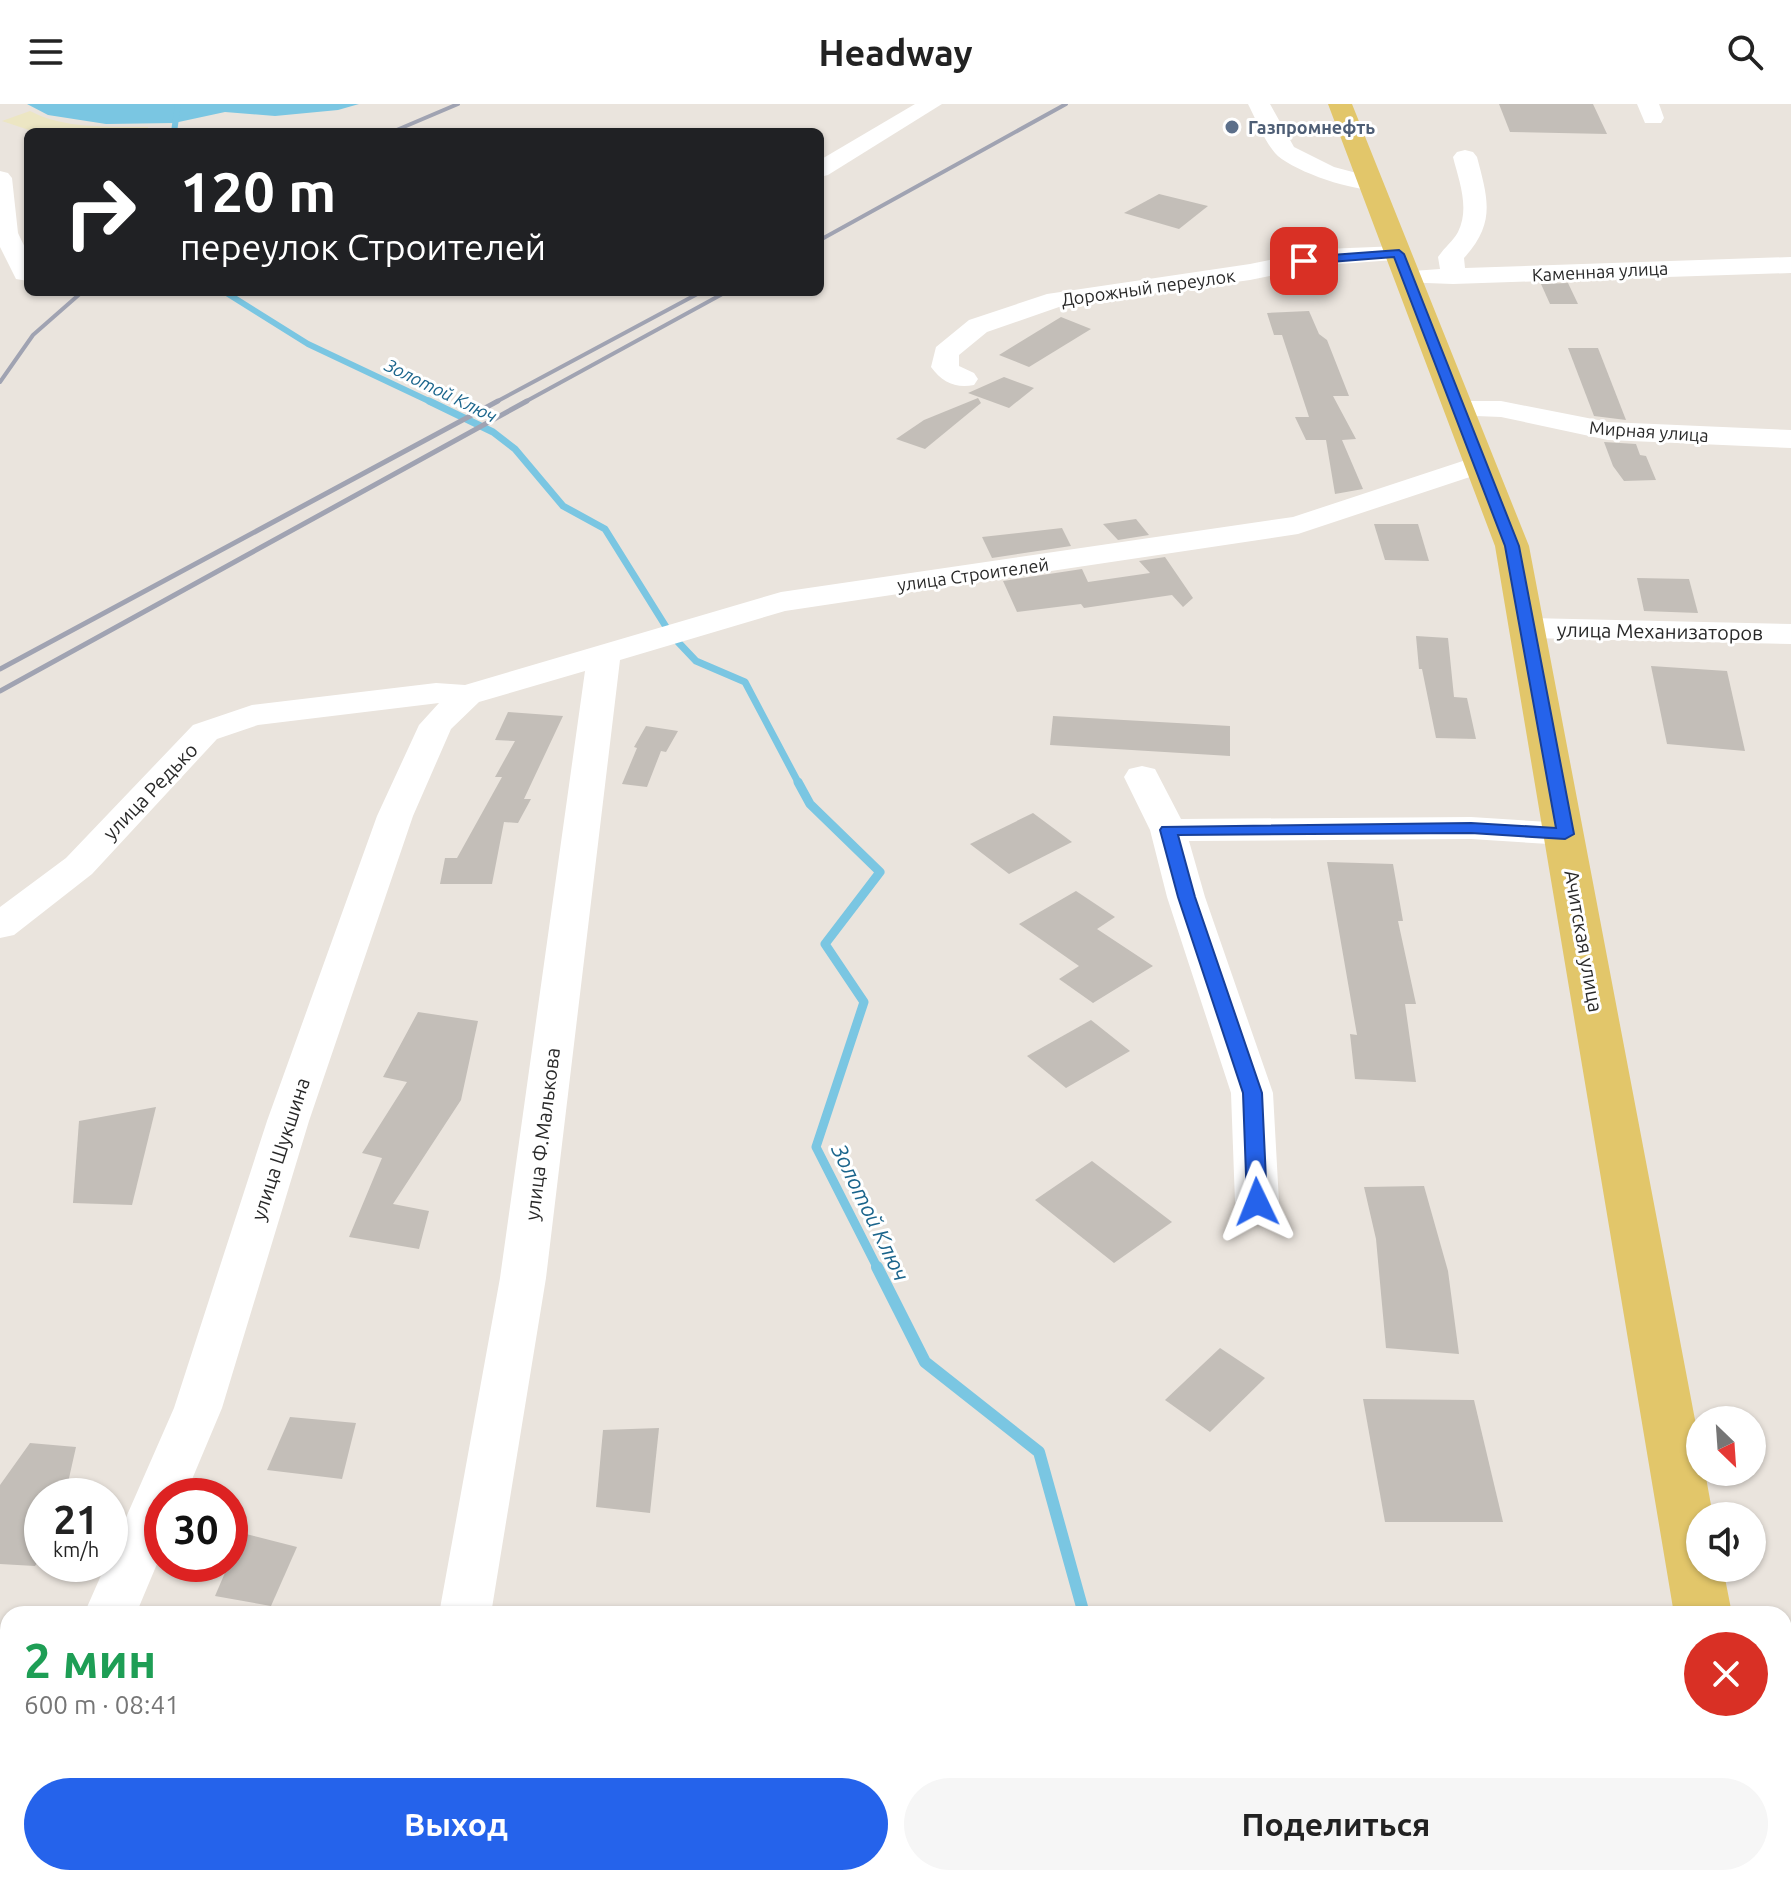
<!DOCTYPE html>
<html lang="ru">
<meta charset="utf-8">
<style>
body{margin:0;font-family:Ubuntu,sans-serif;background:#f6f6f6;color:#222;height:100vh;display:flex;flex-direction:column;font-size:30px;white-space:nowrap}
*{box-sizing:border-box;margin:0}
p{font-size:26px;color:#767676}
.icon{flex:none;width:44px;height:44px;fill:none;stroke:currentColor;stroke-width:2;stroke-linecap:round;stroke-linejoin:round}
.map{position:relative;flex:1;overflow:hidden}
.drawer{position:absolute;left:0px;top:1502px;width:1792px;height:280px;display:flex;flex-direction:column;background:#fff;border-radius:24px 24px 0 0;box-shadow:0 2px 6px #0004}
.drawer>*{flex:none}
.hud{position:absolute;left:24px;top:24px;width:800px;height:168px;border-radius:12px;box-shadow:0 2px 6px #0004;background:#202124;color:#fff;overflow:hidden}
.needle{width:52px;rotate:155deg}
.fabs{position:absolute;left:1686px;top:1302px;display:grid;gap:16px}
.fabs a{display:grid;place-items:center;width:80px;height:80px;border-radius:50%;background:#fff;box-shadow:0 2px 6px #0004;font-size:40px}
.speed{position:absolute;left:24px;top:1374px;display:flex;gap:16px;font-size:40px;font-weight:700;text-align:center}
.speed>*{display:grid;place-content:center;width:104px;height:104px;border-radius:50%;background:#fff;box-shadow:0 2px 6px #0004;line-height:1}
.speed small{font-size:20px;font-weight:400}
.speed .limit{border:12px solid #d22;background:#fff;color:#111}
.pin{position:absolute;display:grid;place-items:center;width:68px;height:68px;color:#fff;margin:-34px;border-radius:16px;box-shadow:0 4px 12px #0006}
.me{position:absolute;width:88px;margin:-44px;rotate:358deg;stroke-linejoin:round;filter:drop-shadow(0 0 6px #0008)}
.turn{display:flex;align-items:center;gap:28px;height:168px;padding:0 24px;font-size:36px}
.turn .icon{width:104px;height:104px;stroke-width:2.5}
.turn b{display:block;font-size:56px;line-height:68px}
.round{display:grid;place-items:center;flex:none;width:84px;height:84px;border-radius:42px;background:#f6f6f6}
.overview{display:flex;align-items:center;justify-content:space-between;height:136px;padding:0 24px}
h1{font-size:48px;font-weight:600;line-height:60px;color:#1e9e55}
.primary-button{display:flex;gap:16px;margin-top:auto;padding:16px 24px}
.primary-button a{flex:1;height:92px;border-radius:48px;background:#2563eb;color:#fff;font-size:32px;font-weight:600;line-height:92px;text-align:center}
.primary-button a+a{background:#f6f6f6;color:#222}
header{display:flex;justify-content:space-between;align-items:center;height:104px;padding:0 24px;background:#fff;font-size:36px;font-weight:600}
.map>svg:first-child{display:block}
</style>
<header><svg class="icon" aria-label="menu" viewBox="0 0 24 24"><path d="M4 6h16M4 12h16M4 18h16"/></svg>Headway<svg class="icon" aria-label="search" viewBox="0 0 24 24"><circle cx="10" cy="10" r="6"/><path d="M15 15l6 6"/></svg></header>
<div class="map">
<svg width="1791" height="1782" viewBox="0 0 1791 1782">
<rect width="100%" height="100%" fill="#eae4dd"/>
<path fill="#ece6c3" d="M30 7C64 25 110 23 148 23L147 28H35L2 17Z"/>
<polygon fill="#7ac6e2" points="27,0 359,0 338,6 275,12 225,8 174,19 106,20 48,11"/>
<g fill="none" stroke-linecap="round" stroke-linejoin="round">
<g stroke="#7ac6e2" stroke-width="6">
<polyline points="174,28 178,0"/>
<polyline points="225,188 308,240 433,299"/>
</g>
<g stroke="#7ac6e2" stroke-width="7">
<polyline points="429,297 493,328 515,345 563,402 605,425 668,526"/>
<polyline points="678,538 696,557 745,578 799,680"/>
</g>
<polyline stroke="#7ac6e2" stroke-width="9" points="798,678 810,700 880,768 825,840 864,898 816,1043 878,1165"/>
<g stroke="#7ac6e2" stroke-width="12">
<polyline points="877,1163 925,1258 1039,1348 1084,1510"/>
<polyline points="1158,1774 1160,1782"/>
</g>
</g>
<g fill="#c3beb8">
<polygon points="1499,0 1593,0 1607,30 1510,28"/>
<polygon points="1159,90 1208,102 1179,125 1124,109"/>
<polygon points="1568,179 1578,200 1550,200 1541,180"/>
<polygon points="1309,207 1319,230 1327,236 1349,292 1333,292 1356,335 1342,336 1363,385 1335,390 1326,336 1306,336 1295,313 1309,313 1282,231 1274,231 1267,209"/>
<polygon points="1061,213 1091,225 1029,263 999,251"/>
<polygon points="1568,244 1598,244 1626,316 1594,312"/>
<polygon points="1004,273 1034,284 1009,304 968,289"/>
<polygon points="978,294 981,299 925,345 896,335 924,316"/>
<polygon points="1604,338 1636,340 1640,351 1646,352 1656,376 1624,377 1613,362"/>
<polygon points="1136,415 1149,431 1118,436 1103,420"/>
<polygon points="1374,420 1418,420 1429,457 1385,456"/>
<polygon points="1062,424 1071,442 992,454 982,433"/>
<polygon points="1165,453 1193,494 1183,503 1172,491 1084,504 1081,500 1017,508 1003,477 1082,465 1088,478 1150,469 1139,457"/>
<polygon points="1637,474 1689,475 1698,509 1644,507"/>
<polygon points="1416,532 1448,534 1454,593 1467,594 1476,635 1436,634 1422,565 1419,565"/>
<polygon points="1651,562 1727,567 1745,647 1667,640"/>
<polygon points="508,608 563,612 524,695 531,695 518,719 504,718 492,780 440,780 445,754 457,754 502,673 495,673 515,637 495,636"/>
<polygon points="1053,612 1230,622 1230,652 1050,641"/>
<polygon points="646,622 678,627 666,648 661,647 647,683 622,680 637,644 634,643"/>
<polygon points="1033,709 1072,738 1009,770 970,740"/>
<polygon points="1327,758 1393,760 1403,817 1398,817 1416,900 1405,900 1416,978 1355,975 1350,930 1357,931"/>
<polygon points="1076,787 1115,813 1097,825 1153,862 1093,899 1059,875 1079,862 1019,820"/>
<polygon points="418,908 478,917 461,996 393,1100 429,1107 419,1145 349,1133 382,1054 362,1049 407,978 383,973"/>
<polygon points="1091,916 1130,947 1066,984 1027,952"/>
<polygon points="156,1003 132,1101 73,1099 79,1017"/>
<polygon points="1092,1057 1172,1118 1114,1159 1035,1096"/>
<polygon points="1424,1082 1448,1167 1459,1250 1386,1244 1376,1135 1364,1083"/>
<polygon points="1220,1244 1265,1274 1210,1328 1165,1296"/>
<polygon points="1363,1295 1474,1296 1503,1418 1385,1418"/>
<polygon points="290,1313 356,1319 342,1375 267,1366"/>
<polygon points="659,1324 650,1409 596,1403 603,1326"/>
<polygon points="30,1339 76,1343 65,1392 42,1392 42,1451 35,1462 0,1460 0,1381"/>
<polygon points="242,1429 297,1443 271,1502 215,1492"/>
</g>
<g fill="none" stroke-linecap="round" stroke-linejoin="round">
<g fill="#fff" fill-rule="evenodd">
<polygon points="915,0 942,0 828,71 820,73 820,56"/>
<path d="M1248 0H1270L1294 43 1334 63 1379 75 1383 80 1379 85C1359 90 1289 66 1275 49 1264 36 1256 16 1248 0Z"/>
<polygon points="1637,0 1659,0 1664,14 1661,19 1645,19"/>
<path d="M1465 46 1473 48 1477 53C1488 95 1496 119 1464 154L1465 164 1791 153V169L1453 180 1399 178 1395 173 1399 168 1440 165 1438 153C1444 144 1453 137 1458 128 1470 104 1459 77 1453 53L1457 48Z"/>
<polygon points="0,67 8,69 12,74 18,129 28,150 28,177 16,175 0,143"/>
<path d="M1399 142 1408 145 1412 150 1408 155 1325 161 1250 176 1059 203 987 228 959 251V262L974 269 978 275 974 281C956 285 942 278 931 263L936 243 969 216 1047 190 1250 160 1325 145Z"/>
<polygon points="1461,297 1501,297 1608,318 1791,326 1791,344 1608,336 1501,313 1451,311 1447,305 1451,299"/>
<polygon points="1481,351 1491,354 1496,360 1491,366 1298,430 785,507 620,556 546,1174 491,1510 439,1510 500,1174 585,567 479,598 451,625 413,712 309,1017 222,1304 185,1392 162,1392 162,1448 136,1510 84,1510 106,1460 110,1460 110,1450 174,1304 267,1017 377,712 419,621 439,599 258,621 217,635 92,770 14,831 0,834 0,803 66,754 193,621 252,601 436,579 465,581 781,488 1293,413"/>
<polygon points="1529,514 1791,520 1791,540 1529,534 1517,531 1513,524 1517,517"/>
<polygon points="1142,662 1155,665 1181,715 1471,713 1565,719 1578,722 1583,730 1578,738 1565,741 1471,735 1189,737 1205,793 1273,989 1279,1098 1273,1110 1257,1114 1241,1110 1235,1098 1231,989 1167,793 1150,726 1124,673 1129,665"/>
<polygon points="8,1719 8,1774 25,1774 21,1782 0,1782 0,1722"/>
<polygon points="391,1774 449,1774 447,1782 389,1782"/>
</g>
<g fill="#e2c66a" fill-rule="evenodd">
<polygon points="1328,0 1352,0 1529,442 1700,1342 1700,1368 1705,1368 1713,1412 1700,1412 1700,1464 1723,1464 1732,1510 1674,1510 1495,442"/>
<polygon points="1717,1774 1781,1774 1782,1782 1718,1782"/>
</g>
<g stroke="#a0a3b2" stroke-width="4">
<polyline points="392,28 458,0"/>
<polyline points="820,136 1066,0"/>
<polyline points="0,278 33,231 82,188"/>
<polyline points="494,299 701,188"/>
<polyline points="523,299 726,188"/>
</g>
<g stroke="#a0a3b2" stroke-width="5">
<polyline points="0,565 498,297"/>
<polyline points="0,587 527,297"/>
</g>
</g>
<polygon fill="#2563eb" stroke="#184099" stroke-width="2" points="1399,146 1404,150 1519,442 1574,730 1565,735 1471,729 1178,731 1195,793 1262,989 1267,1098 1264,1104 1249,1104 1247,1098 1243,989 1178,793 1160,726 1162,723 1471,719 1556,724 1505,442 1394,153 1304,160 1298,157 1304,153"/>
<circle fill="#5c6f8a" stroke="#fff" stroke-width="3" cx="1232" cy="23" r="8"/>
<g text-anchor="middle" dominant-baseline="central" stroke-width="6" stroke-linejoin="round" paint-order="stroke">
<g font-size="18" font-weight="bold" fill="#4e5e75" stroke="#fff" text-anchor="start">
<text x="1248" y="23">Газпромнефть</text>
</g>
<g font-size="18" fill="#292929" stroke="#fff">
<text transform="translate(1600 167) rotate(-3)">Каменная улица</text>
<text transform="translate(1148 183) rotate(-8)">Дорожный переулок</text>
<text transform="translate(1649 327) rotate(4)">Мирная улица</text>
<text transform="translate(973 470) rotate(-8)">улица Строителей</text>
</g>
<g font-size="18" font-style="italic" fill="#1b658c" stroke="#fff">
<text transform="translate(441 286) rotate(26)">Золотой Ключ</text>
</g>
<g font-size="20" fill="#292929" stroke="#fff">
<text transform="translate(1660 527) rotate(1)">улица Механизаторов</text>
<text transform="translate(150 687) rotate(-46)">улица Редько</text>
<text transform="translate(1584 837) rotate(80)">Ачитская улица</text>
<text transform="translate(542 1030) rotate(-83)">улица Ф.Малькова</text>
<text transform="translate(280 1045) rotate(-72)">улица Шукшина</text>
</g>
<g font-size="22" font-style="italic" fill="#1b658c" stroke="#fff">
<text transform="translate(871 1108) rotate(64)">Золотой Ключ</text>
</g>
</g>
</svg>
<div class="fabs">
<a><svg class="needle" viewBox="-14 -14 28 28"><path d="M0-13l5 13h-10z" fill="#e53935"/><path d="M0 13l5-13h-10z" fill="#767676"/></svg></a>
<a><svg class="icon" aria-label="sound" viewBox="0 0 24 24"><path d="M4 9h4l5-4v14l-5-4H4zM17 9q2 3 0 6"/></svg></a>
</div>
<div class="speed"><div>21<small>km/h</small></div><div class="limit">30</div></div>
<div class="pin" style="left:1304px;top:157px;background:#d93025"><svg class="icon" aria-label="arrive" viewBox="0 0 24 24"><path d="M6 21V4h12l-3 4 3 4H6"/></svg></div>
<svg class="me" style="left:1257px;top:1098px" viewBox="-20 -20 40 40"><path d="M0-17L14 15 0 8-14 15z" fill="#2563eb" stroke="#fff" stroke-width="4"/></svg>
<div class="hud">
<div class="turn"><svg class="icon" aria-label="right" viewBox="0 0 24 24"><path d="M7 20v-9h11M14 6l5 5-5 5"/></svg><div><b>120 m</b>переулок Строителей</div></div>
</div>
<section class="drawer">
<div class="overview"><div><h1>2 мин</h1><p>600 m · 08:41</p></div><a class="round" style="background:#d93025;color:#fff"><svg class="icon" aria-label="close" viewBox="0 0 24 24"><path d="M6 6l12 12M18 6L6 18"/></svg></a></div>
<div class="primary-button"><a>Выход</a><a>Поделиться</a></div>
</section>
</div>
